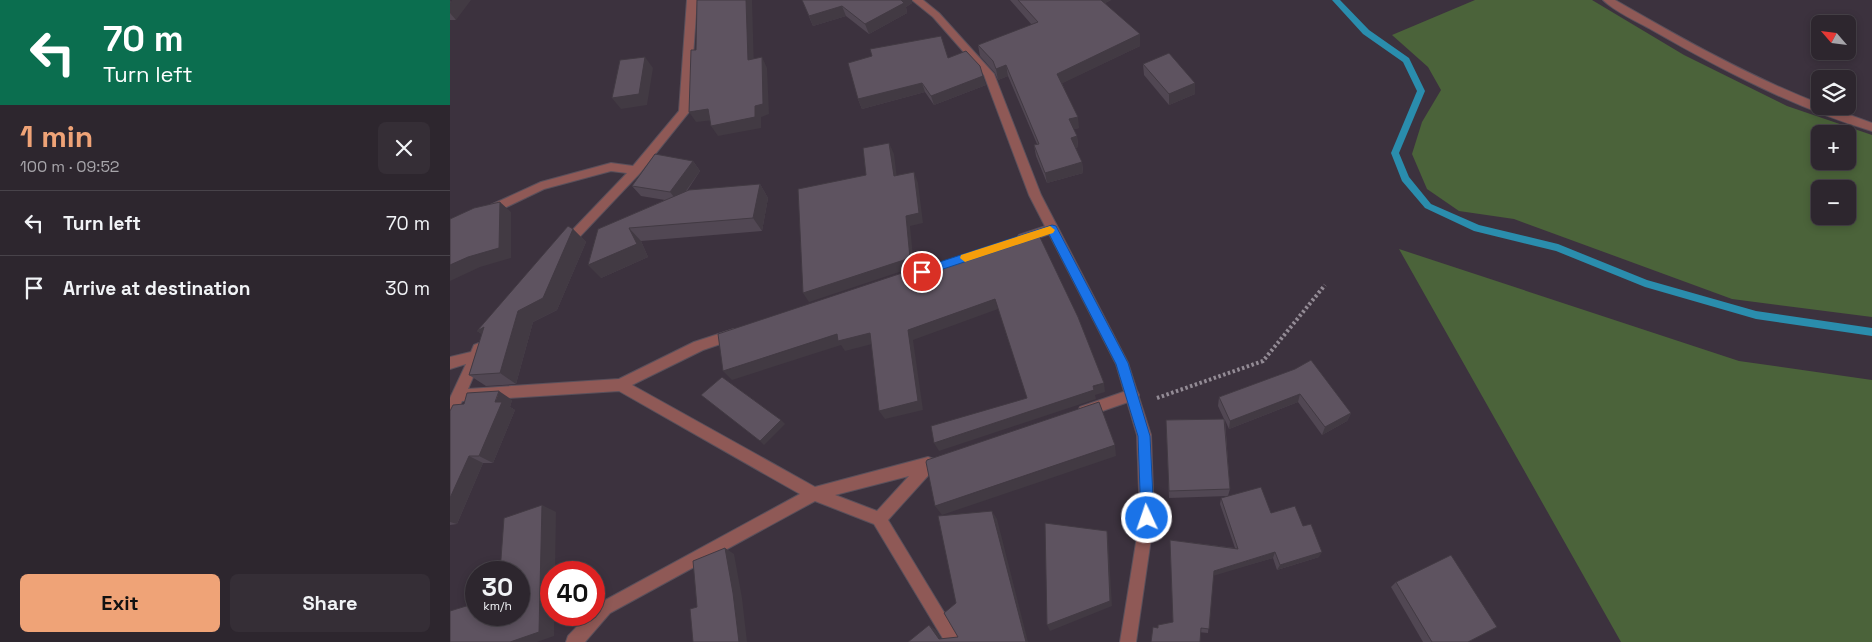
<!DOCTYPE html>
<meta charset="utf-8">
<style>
body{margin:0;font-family:"Space Grotesk",sans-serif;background:#352e36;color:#f1f3f6;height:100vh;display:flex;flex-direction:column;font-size:19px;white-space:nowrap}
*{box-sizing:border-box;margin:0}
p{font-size:16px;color:#a7a5aa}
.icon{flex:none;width:28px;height:28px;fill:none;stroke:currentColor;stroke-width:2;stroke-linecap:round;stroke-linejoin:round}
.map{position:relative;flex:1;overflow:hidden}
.panel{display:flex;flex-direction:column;background:#2d262e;width:450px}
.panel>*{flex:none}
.hud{background:#0b6e4f;color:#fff;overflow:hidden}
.needle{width:32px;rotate:298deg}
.buttons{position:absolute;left:1361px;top:15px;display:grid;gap:10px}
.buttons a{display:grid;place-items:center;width:45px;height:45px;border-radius:8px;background:#2d262e;box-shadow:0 2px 8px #0003,0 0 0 1px #48434a;font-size:25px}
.speed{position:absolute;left:15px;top:561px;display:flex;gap:10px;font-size:25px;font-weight:700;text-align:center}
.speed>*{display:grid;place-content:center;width:65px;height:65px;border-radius:50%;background:#2d262e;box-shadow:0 2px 8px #0003,0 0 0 1px #48434a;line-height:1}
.speed small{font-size:12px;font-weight:400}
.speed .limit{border:8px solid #d22;background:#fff;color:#111}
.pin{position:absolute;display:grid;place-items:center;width:42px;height:42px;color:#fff;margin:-21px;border:2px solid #fff;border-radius:50%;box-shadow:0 1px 5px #0007}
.me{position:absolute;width:55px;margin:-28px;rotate:357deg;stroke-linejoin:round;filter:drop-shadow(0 0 4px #0008)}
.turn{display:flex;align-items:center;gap:18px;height:105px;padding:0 20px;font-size:22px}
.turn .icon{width:65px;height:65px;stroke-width:2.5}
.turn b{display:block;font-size:35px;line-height:42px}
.round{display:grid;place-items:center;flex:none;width:52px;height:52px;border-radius:8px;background:#352e36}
.headline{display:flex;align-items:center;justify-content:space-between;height:85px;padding:0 20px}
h1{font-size:30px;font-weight:700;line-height:38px;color:#efa377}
.action{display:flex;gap:10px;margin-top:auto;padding:10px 20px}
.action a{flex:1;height:58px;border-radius:8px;background:#efa377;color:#111;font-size:20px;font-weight:700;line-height:58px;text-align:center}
.action a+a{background:#352e36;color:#f1f3f6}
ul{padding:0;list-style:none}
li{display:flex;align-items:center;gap:15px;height:65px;padding:0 20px;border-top:1px solid #48434a}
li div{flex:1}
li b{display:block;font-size:19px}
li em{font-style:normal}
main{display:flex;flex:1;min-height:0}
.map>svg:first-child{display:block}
</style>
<main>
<section class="panel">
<div class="hud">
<div class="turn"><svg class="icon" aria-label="left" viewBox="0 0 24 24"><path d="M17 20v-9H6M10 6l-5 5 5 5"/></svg><div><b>70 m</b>Turn left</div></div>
</div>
<div class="headline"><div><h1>1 min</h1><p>100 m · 09:52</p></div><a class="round"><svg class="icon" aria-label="close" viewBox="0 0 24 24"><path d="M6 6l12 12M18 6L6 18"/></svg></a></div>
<ul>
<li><svg class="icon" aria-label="left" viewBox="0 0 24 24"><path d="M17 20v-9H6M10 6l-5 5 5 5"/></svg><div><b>Turn left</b></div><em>70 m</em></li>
<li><svg class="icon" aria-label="arrive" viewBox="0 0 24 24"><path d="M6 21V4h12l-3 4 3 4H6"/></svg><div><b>Arrive at destination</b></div><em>30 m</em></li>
</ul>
<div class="action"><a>Exit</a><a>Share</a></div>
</section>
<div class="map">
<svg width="1422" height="642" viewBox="0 0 1422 642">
<rect width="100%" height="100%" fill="#3c323e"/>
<g fill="#4b633a" fill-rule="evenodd">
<path d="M1025 0H1142L1234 55 1337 106 1422 135V317L1282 299 1064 219 1009 211 977 189 962 154 972 122 991 90 978 67 942 35ZM1370 134H1398V161H1370ZM1370 189H1398V216H1370Z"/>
<polygon points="949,249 1289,361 1422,380 1422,642 1171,642"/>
</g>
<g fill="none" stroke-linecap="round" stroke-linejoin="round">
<polygon fill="#2a8dad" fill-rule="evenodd" points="882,0 890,0 919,30 959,58 975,91 949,153 959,177 981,204 1029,225 1108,244 1197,280 1306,311 1422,328 1422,336 1306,319 1195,287 1106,251 1024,231 975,208 952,181 941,153 967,91 953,62 913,34"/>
<defs>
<g id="minor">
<polygon points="237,0 247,0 239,112 190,173 120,247 112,247 110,244 112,241 177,173 161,171 94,189 42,214 34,214 32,211 34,208 91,182 161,163 183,166 229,111"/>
<path d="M1153 0H1165C1231 38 1298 76 1370 104V106H1375L1422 123V131C1345 108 1272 70 1202 30 1188 22 1164 11 1153 0Z"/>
<polygon points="602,224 606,226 608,229 606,232 573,243 569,241 567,238 569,235"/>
<path d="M284 329 288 330 290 334 288 338 253 350 182 385 365 487 478 457 484 459 486 464 484 469 438 520 512 642H495L424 524 365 501 160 613 135 642H116L118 636 138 615H144V609L150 603 350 494 169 391 12 401 5 417 0 419V398L16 364 0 369V357L21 352 24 345 29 343 34 345 35 349 18 389 169 379 244 342ZM459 476 427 511 385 495Z"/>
<polygon points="682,389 687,391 689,395 687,399 635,417 630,415 628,411 630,407"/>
</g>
<polygon id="tertiary" points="462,0 473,0 489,13 544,74 591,195 678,363 701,435 704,518 686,642 670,642 690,518 687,435 666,364 579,195 534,75 483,17"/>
</defs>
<use href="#minor" stroke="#5a505b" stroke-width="2"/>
<use href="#tertiary" stroke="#5a505b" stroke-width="2"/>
<polyline stroke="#938b95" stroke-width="4" stroke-dasharray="2.5 2.5" stroke-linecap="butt" points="707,398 813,361 875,285"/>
<use href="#minor" fill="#8f5956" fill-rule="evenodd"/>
<use href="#tertiary" fill="#8f5956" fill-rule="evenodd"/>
</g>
<g fill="#514753">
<polygon points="0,0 6,20 0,20"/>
<polygon points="352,0 462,0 462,3 456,7 457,13 419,34 396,16 363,26"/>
<polygon points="560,0 661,0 655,3 690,46 612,83 629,128 623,129 627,136 628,147 625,148 632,162 633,173 597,183 586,156 584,145 587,144 558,76 548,80 545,73 530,56 528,45 582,25"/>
<polygon points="498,58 536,85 484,105 475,92 412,109 408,99"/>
<polygon points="693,64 745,94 719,105 694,75"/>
<polygon points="243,161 250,171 237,191 310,184 318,198 312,231 191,241 198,257 151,278 148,229 215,200 191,196 182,186"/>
<polygon points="123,229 136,242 107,310 83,322 66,384 36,386 19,375 32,334 27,331"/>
<polygon points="845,369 901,413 897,421 872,435 848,402 779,429 775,420 780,489 778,496 719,498 716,420 774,419 768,406 769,397"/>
<polygon points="62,400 60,407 65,410 43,463 33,463 7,524 0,525 0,411 14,404"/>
<polygon points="771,498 821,513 853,526 869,557 827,570 823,558 763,575 758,633 708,628 723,622 720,540 785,548 770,504"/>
<polygon points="946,582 1018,642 973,642 941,587"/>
</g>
<g fill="#423a43">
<polygon points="2,0 21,0 6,20 0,13 0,3"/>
<polygon points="296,0 302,0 304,70 298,60"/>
<polygon points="449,0 462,0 462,3 456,7 457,13 419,34 415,24"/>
<polygon points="646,0 661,0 647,7"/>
<polygon points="392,6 396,16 363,26 359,16"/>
<polygon points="690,34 690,46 609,85 607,74"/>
<polygon points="195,57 203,68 197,105 171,109 162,98"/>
<polygon points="312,57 317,68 319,114 311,117 311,128 268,136 261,126 305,106"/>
<polygon points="556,65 558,76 548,80 546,69"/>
<polygon points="533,76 536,85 484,105 481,96"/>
<polygon points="472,83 475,92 412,109 408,99"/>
<polygon points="745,83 745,94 719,105 719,94"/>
<polygon points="258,109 264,120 246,122 239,112"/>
<polygon points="628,117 629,128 620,130 619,119"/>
<polygon points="627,136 628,147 622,149 621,138"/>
<polygon points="439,143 444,154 448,187 444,176"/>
<polygon points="243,161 250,171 228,202 220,192"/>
<polygon points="632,162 633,173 597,183 595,173"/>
<polygon points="464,172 468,183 473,223 460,226 464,267 359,302 353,293 456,216"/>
<polygon points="310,184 318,198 312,231 303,218"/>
<polygon points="50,202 61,212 61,258 30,267 0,281 0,265"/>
<polygon points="179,228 191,241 198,257 151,278 138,265"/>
<polygon points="123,229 136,242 107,310 83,322 66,384 50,373 68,311"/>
<polygon points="545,299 548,309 463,340 473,410 435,419 429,411 458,330"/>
<polygon points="34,327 43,342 27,331"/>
<polygon points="420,333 426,343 395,351 391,345 282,380 273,371 387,334"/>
<polygon points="654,383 655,392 645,395 646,399 489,451 484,443"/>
<polygon points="49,391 62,400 60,407 65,410 43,463 29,456"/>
<polygon points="850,394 848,402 779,429 780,421"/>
<polygon points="901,413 897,421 872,435 875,427"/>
<polygon points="331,420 335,424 314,445 310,441"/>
<polygon points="665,445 666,456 492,515 485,506"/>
<polygon points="19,456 33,463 7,524 0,522 0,498"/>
<polygon points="92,505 106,512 105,572 101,572 101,615 104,615 104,636 87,642 60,642"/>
<polygon points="542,511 547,519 578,642 576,642"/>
<polygon points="657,531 658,538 662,606 600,631 597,625"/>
<polygon points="275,548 284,554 292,598 297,642 289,642"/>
<polygon points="825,552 823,558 763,576 764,571"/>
<polygon points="872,552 869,557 827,570 830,565"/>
<polygon points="479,625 486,630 494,642 489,639"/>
</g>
<g fill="#5e5360" stroke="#423a43">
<polygon points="247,0 296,0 298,60 312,57 313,104 305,106 305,117 261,126 258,109 239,112 241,50 246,50"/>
<polygon points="352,0 451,0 454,3 415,24 392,6 359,16"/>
<polygon points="568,0 651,0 690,34 607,74 628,117 619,119 627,136 621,138 632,162 595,173 584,145 589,144 556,65 546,69 543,61 528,45 588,22"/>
<polygon points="491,36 498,58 516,51 530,66 533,76 481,96 472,83 408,99 398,63 422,56 420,49"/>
<polygon points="719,53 745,83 719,94 693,64"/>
<polygon points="195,57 189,94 162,98 170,60"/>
<polygon points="439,143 444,176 464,172 469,213 456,216 460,258 353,293 348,189 416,175 413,148"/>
<polygon points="205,154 243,161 220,192 182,186"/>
<polygon points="310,184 303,218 179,228 187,244 138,265 148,229 239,190"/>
<polygon points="50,202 49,248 18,257 0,265 0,219 24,208"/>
<polygon points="118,226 123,229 93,298 68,311 50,373 19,375 34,327 27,331"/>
<polygon points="587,231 628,317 654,383 643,386 644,390 484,443 481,426 577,398 545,299 458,330 468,401 429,411 420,333 388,341 387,334 273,371 268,334 461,270 461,274"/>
<polygon points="861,360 901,413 875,427 850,394 780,421 769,397 845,369"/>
<polygon points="272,377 331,420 310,441 251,395"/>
<polygon points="49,391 45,402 52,402 29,456 19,456 0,498 0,411 3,405 14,404 17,393"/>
<polygon points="649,402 665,445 485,506 476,462 477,460"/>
<polygon points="774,419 780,489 719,491 716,420"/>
<polygon points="811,487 821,513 845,506 853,526 861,524 872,552 830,565 825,552 764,571 759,629 751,628 750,642 701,642 703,627 708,628 708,625 723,622 720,540 788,549 771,498"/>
<polygon points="92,505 89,632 60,642 0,642 0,611 26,603 26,615 69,615 69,572 50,572 54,518"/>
<polygon points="542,511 576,642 458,642 479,625 489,639 508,637 494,613 506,603 488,516"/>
<polygon points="595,523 657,531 660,601 597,625"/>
<polygon points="275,548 283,593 289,642 243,642 240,609 247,607 243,561"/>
<polygon points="1001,555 1047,627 1018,642 982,642 946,582"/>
</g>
<polygon fill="#1a73e8" stroke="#114b97" points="602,225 606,226 678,363 700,436 704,518 702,522 697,524 693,522 691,518 688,436 666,364 599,234 472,276 467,272 468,269"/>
<polygon fill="#f59e0b" points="600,226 605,230 603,233 515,262 510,258 511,255"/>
</svg>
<div class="buttons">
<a><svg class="needle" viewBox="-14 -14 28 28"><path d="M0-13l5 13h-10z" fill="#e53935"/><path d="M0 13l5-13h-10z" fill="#a7a5aa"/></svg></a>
<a><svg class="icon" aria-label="layers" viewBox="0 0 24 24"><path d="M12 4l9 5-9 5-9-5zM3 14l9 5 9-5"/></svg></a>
<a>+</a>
<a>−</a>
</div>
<div class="speed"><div>30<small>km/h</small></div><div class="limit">40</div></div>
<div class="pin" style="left:472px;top:272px;background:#d93025"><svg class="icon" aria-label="arrive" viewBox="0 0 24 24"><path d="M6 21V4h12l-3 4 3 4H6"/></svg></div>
<svg class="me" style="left:697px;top:518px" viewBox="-20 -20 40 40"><circle r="17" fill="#1a73e8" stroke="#fff" stroke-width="3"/><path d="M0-11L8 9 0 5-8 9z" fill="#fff"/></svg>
</div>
</main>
